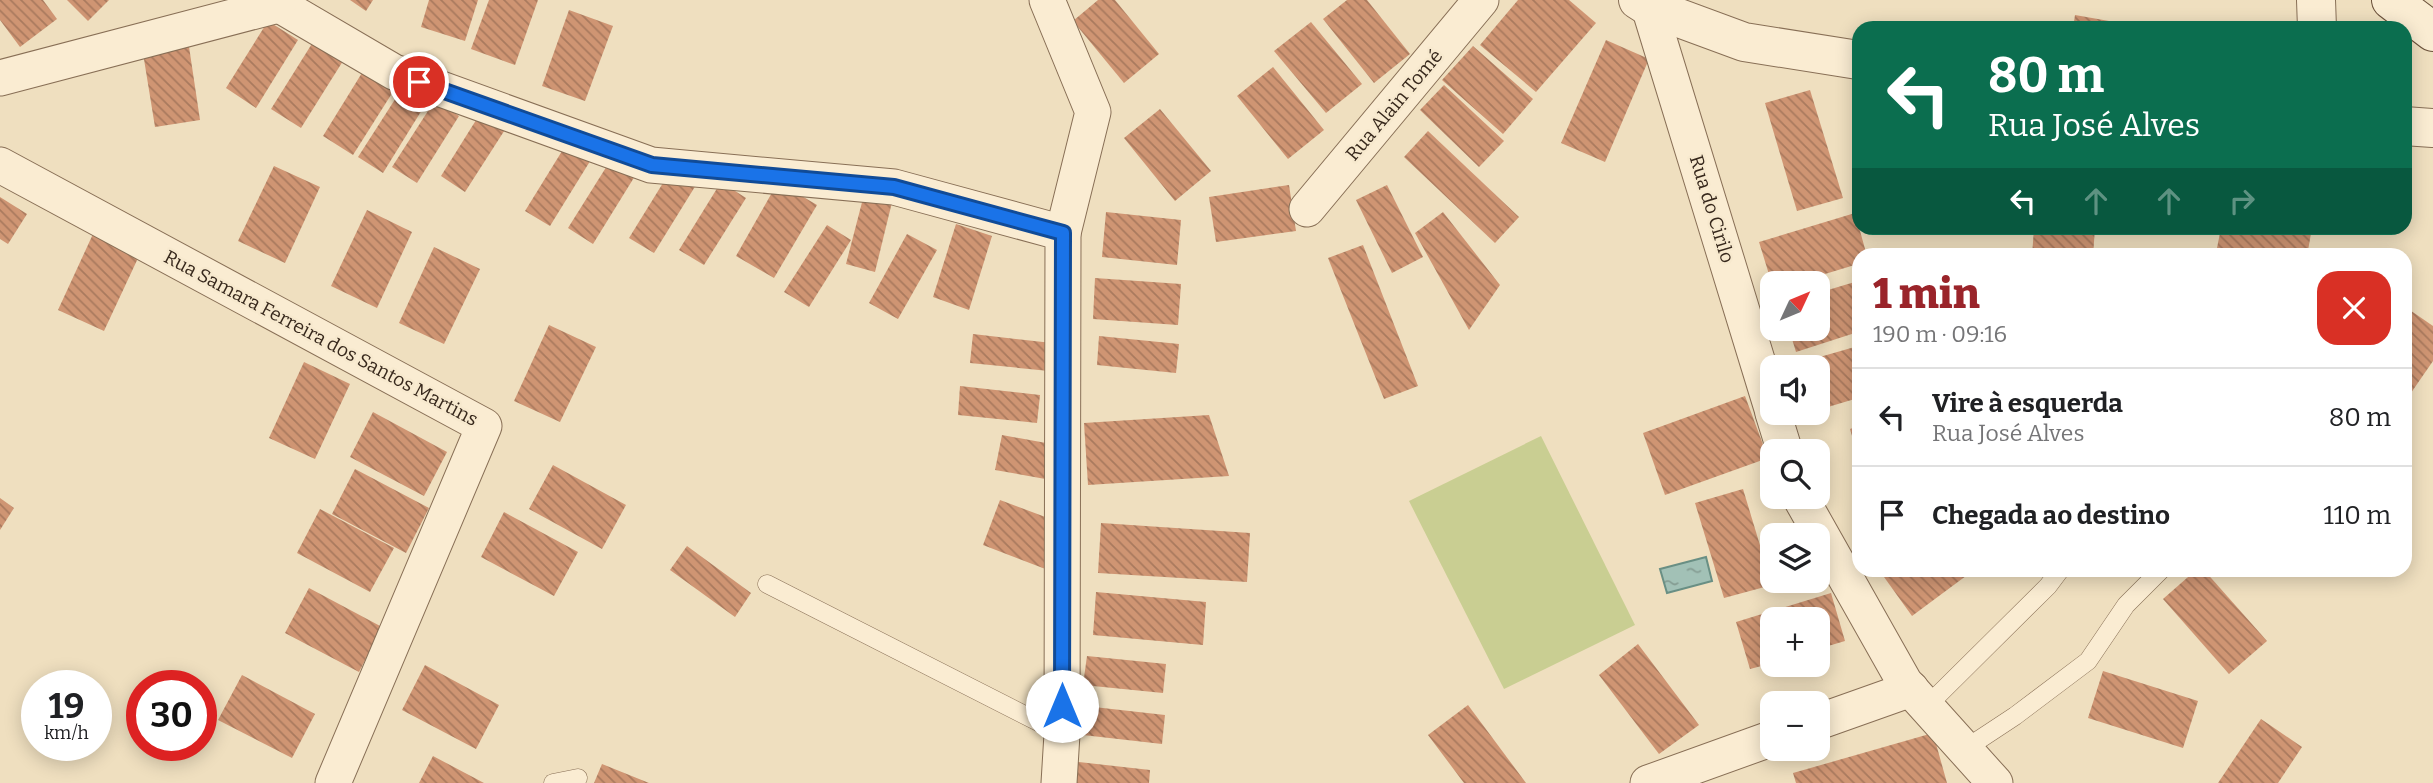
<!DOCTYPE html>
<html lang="pt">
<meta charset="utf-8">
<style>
body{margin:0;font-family:Bitter,serif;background:#f6f6f6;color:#202124;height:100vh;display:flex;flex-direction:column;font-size:26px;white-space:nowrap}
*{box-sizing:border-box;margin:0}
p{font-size:23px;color:#757577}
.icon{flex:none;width:38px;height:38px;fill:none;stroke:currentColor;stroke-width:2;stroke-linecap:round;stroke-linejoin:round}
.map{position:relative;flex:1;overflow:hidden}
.sheet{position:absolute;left:1852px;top:248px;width:560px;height:329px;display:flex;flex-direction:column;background:#fff;border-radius:21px;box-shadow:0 4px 18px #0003}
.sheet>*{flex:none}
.banner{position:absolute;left:1852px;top:21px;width:560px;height:214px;border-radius:21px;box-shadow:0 4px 18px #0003;background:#0b6e4f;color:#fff;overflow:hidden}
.needle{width:46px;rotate:46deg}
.controls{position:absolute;left:1760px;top:271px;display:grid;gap:14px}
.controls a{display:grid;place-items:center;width:70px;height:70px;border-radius:14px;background:#fff;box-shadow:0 4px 18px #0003;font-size:35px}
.speed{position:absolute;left:21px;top:670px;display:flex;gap:14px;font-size:35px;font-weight:700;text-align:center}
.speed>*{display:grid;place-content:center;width:91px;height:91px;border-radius:50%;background:#fff;box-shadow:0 4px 18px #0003;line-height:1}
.speed small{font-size:18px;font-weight:400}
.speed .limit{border:10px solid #d22;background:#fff;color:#111}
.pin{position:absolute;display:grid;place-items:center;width:60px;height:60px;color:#fff;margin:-30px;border:4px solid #fff;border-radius:50%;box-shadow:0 2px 7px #0007}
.me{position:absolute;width:77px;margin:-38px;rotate:0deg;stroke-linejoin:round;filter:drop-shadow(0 0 5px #0008)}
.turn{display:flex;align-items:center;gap:24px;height:147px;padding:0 21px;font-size:32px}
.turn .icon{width:91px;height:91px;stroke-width:2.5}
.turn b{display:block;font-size:49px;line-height:60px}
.lanes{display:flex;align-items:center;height:66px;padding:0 21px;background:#0003;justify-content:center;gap:35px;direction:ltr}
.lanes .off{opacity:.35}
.round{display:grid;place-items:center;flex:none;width:74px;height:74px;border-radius:21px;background:#f6f6f6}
.head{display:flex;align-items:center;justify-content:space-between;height:119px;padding:0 21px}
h1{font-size:42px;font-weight:800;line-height:52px;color:#9a242a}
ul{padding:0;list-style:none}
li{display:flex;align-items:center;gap:21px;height:98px;padding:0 21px;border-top:2px solid #e0e0e0}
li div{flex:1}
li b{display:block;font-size:26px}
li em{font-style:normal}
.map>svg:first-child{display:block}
</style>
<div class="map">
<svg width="2433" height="783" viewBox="0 0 2433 783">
<defs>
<pattern id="water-ripples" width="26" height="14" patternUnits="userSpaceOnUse" patternTransform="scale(1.75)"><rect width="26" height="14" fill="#a2c1b6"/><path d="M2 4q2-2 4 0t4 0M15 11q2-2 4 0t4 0" fill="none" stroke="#859d93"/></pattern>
<pattern id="building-back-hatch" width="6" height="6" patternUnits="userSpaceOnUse" patternTransform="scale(1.75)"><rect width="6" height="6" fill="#cf9573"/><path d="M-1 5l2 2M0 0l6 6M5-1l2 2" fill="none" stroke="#a97a5e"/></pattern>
</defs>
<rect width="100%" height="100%" fill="#efdfbf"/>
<polygon fill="#c9ce92" points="1541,436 1635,625 1504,689 1409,501"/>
<polygon fill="url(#water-ripples)" stroke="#698f84" stroke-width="2" points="1706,557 1712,581 1667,593 1660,569"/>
<g fill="url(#building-back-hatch)">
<polygon points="0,0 43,0 57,19 20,47 0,20"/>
<polygon points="67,0 109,0 88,21"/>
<polygon points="350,0 373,0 366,11"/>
<polygon points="429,0 478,0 465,41 421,27"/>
<polygon points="489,0 538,0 515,65 471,49"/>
<polygon points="1098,0 1115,0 1159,54 1124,83 1073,21"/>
<polygon points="1347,0 1367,0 1410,54 1374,83 1323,19"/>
<polygon points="1518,0 1569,0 1596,23 1536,92 1480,45"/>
<polygon points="569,10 613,26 585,101 542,86"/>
<polygon points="2075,15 2143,27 2143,28 2073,28"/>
<polygon points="268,21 298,40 256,108 226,88"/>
<polygon points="1311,22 1362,84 1326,113 1274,51"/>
<polygon points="188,40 200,120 155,127 142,47"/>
<polygon points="1606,40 1649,59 1605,162 1561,143"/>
<polygon points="313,42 343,61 301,128 271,109"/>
<polygon points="1473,46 1533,99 1503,134 1442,80"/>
<polygon points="1273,67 1324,130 1288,159 1237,96"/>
<polygon points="365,68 396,87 353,155 323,136"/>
<polygon points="1444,85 1504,141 1479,167 1420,110"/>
<polygon points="401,90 425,105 383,173 358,157"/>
<polygon points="1810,90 1843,198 1797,211 1765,103"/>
<polygon points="435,100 459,116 417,183 392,167"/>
<polygon points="483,109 508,125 465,192 441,176"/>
<polygon points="1160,109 1211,171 1175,201 1124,138"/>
<polygon points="1428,131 1519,217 1495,243 1404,157"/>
<polygon points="567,143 592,158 550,226 525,211"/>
<polygon points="610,161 635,176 593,244 568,228"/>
<polygon points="274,166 320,187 285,263 238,241"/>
<polygon points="671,170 696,185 654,253 629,238"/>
<polygon points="721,182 746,198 704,265 679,250"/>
<polygon points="778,182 817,205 774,278 736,256"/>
<polygon points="1289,185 1296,231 1216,242 1209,197"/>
<polygon points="1387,185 1423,257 1392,273 1356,200"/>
<polygon points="866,187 894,194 875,272 846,264"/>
<polygon points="0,197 27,214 8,244 0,239"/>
<polygon points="367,210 412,232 377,308 331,286"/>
<polygon points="1106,212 1181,220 1177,265 1102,257"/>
<polygon points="1443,212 1500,285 1469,330 1415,233"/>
<polygon points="1855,213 1867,256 1858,256 1858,264 1792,284 1772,284 1759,242"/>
<polygon points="956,224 992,236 969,310 933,297"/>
<polygon points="827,225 851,240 809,307 784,292"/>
<polygon points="1960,228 2007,228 2007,231 1960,230"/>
<polygon points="2034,228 2095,228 2093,256 2032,256"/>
<polygon points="2221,228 2312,228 2307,256 2251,256 2217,248"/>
<polygon points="93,234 139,256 104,331 58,310"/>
<polygon points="907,234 937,250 898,319 869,303"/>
<polygon points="1363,245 1418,386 1384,399 1328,258"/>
<polygon points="434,247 480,269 444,344 399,323"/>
<polygon points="1095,278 1181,284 1178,325 1093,319"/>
<polygon points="1858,281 1858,332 1796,352 1789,329 1818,329 1818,293"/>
<polygon points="2404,306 2433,326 2433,361 2404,403"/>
<polygon points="549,325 596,347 560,422 514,401"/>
<polygon points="973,334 1052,343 1049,371 970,363"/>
<polygon points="1099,336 1179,344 1176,373 1097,365"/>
<polygon points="1858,346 1858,398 1818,410 1818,368 1800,368 1799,363"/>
<polygon points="304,362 350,384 315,459 269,438"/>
<polygon points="960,386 1040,395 1037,423 958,415"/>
<polygon points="1745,396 1768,458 1665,495 1643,433"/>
<polygon points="373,412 447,452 424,496 350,457"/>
<polygon points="1209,415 1229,476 1088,485 1084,423"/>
<polygon points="1858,426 1858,456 1850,429"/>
<polygon points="1002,435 1057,445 1051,480 995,470"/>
<polygon points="553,465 626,505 602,549 529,509"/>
<polygon points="355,469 429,508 406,553 332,514"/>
<polygon points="1743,489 1772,585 1724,598 1695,503"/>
<polygon points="0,498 14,508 0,530"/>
<polygon points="1000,500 1048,518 1048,570 983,545"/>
<polygon points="320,509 394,548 370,592 297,553"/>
<polygon points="504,512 578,552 554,596 481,557"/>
<polygon points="1101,523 1250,533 1247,582 1098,573"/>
<polygon points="687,546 751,593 735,617 670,570"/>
<polygon points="1879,570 1974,570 1912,616"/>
<polygon points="2196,570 2204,570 2267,641 2229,674 2163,599"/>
<polygon points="309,588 382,627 359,672 285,633"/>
<polygon points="1096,592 1206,602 1203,645 1093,635"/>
<polygon points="1831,593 1845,641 1818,649 1818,620 1773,620 1773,663 1750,669 1736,622"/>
<polygon points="1638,644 1699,725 1659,754 1599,675"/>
<polygon points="1087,656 1166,664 1163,693 1083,685"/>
<polygon points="425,665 499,705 476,749 402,710"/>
<polygon points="2103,671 2198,701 2183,748 2088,718"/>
<polygon points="242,675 315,714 292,758 218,720"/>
<polygon points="1468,705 1526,783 1464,783 1428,735"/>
<polygon points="1085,706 1165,715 1162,744 1083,735"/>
<polygon points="2261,719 2302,747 2278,783 2218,783"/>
<polygon points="1933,733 1947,783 1796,783 1793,773"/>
<polygon points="433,756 484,783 419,783"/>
<polygon points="1070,761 1150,770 1149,783 1068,783"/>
<polygon points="602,764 649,783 594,783"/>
</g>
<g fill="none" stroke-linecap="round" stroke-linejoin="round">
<defs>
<g id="service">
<polyline points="767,584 1062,734"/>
<polyline points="1927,706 2048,586 2060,570"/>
<polyline points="1965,749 2015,716 2088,661 2126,605 2161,570"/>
<polyline points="553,783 578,778"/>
</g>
<g id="minor">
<polyline points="271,0 394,72 651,165 894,187 1063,233 1062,734 1059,783"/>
<polyline points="1047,0 1093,112 1063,233"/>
<polyline points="1649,7 1773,412"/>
<polyline points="0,78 278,5"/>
<polyline points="0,165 484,426 333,783"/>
<polyline points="1307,209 1481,0"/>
<polyline points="1773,413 1785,452"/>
<polyline points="1800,497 1905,683 1995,783"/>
<polyline points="1818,722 1911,689"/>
<polyline points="1648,783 1773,738"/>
</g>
<g id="tertiary">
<polyline points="1638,0 1649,7 1744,42 1858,60"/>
<polyline points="2316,0 2317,28"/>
<polyline points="2404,126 2433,128"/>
</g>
<polyline id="secondary" points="2391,0 2433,32"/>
</defs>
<use href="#service" stroke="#886f56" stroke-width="19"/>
<use href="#minor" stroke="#886f56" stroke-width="37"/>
<use href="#tertiary" stroke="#886f56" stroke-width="40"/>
<use href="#secondary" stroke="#6a503a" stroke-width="40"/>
<use href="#service" stroke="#faecd2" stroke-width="18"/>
<use href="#minor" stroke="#faecd2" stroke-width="35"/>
<use href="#tertiary" stroke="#faecd2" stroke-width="38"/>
<use href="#secondary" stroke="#faecd2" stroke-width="38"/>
</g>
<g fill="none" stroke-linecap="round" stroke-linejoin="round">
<defs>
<polyline id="route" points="419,82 652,165 894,187 1063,233 1062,706"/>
</defs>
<use href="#route" stroke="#114b97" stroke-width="18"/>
<use href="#route" stroke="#1a73e8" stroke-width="12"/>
</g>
<g text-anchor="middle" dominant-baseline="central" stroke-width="5" stroke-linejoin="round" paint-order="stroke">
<g font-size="19" fill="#37281c" stroke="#f7e9ce">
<text transform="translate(1394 105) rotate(-50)">Rua Alain Tomé</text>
<text transform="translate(1712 209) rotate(73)">Rua do Cirilo</text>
<text transform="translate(321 338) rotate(28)">Rua Samara Ferreira dos Santos Martins</text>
</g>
</g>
</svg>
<div class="controls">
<a><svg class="needle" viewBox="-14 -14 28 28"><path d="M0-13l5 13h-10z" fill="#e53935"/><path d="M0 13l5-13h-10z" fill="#757577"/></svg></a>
<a><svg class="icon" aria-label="sound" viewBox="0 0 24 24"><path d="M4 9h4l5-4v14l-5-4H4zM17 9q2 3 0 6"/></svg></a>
<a><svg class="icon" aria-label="search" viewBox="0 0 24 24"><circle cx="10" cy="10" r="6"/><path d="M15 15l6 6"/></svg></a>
<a><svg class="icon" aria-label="layers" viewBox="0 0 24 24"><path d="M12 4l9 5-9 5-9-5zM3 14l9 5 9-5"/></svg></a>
<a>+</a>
<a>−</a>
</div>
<div class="speed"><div>19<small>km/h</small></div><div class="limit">30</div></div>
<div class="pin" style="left:419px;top:82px;background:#d93025"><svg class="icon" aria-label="arrive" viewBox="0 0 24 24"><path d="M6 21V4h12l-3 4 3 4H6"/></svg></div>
<svg class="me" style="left:1062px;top:706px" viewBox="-20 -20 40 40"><circle r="19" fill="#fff"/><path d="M0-13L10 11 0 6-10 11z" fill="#1a73e8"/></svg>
<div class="banner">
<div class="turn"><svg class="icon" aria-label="left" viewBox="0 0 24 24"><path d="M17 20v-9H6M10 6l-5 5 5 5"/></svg><div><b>80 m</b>Rua José Alves</div></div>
<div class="lanes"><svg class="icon" aria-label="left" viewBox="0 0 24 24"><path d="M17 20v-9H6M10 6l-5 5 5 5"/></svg><svg class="icon off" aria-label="ahead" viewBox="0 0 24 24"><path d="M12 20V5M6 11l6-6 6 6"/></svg><svg class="icon off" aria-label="ahead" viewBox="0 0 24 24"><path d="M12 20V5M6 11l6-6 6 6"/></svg><svg class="icon off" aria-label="right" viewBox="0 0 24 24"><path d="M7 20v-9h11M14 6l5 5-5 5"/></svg></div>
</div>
<section class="sheet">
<div class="head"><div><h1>1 min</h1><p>190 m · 09:16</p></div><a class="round" style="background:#d93025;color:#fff"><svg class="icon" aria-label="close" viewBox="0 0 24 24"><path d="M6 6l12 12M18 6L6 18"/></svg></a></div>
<ul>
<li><svg class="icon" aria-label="left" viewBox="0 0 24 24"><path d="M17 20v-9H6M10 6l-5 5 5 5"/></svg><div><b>Vire à esquerda</b><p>Rua José Alves</p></div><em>80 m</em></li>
<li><svg class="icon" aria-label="arrive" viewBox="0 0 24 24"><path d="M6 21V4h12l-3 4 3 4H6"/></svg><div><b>Chegada ao destino</b></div><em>110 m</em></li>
</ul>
</section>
</div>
